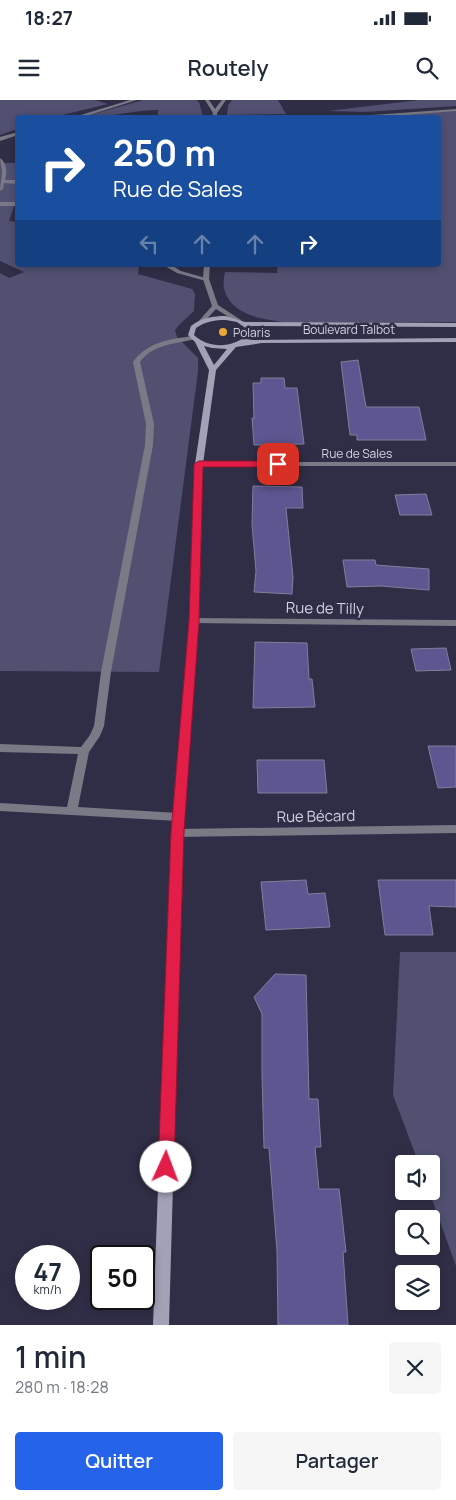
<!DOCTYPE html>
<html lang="fr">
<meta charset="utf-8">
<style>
body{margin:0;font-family:Manrope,sans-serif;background:#f6f6f7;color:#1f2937;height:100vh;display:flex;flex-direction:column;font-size:19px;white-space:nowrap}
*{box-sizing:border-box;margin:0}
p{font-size:16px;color:#747a83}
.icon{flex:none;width:28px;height:28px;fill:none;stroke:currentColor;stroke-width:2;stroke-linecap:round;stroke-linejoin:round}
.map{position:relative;height:1225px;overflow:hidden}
.panel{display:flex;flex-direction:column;background:#fff;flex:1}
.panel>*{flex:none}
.banner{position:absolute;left:15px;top:15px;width:426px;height:152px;border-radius:5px;box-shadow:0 2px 8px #0003;background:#1a4fa0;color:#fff;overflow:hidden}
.tools{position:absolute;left:395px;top:1055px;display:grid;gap:10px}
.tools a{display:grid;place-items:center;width:45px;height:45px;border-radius:5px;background:#fff;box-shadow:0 2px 8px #0003;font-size:25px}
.speed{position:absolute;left:15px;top:1145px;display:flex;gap:10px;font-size:25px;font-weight:700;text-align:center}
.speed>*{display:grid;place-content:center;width:65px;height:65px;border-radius:50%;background:#fff;box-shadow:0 2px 8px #0003;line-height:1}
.speed small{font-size:12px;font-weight:400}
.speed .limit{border:2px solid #111;border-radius:8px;background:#fff;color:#111}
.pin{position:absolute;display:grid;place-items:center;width:42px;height:42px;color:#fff;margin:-21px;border-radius:10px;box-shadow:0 2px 8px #0006}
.me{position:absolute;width:55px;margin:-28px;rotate:2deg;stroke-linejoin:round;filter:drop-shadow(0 0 4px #0008)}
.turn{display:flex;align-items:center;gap:18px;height:105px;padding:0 15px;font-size:22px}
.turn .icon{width:65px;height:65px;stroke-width:2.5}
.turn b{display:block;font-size:35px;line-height:42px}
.lanes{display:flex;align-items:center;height:48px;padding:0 15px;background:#0003;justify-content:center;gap:25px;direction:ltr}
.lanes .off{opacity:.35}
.round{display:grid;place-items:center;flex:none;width:52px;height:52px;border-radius:5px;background:#f6f6f7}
.overview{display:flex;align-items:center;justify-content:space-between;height:85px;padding:0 15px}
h1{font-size:30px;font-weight:600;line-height:38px}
.cta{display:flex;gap:10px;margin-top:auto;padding:10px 15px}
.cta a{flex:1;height:58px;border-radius:5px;background:#2563eb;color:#fff;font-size:20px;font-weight:600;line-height:58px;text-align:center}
.cta a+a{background:#f6f6f7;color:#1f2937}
.status{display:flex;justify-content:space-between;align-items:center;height:35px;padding:0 25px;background:#fff;direction:ltr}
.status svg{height:14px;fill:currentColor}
header{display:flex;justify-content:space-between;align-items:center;height:65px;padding:0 15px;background:#fff;font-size:22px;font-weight:600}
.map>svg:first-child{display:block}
</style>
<div class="status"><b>18:27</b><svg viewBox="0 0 49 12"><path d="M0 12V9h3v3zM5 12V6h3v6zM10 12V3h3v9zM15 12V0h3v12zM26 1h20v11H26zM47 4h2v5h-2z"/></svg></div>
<header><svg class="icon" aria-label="menu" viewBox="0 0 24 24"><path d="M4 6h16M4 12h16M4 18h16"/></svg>Routely<svg class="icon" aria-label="search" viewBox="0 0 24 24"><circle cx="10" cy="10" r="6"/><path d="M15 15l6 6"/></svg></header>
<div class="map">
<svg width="456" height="1225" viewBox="0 0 456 1225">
<rect width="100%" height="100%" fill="#2f2e46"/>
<g fill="#515071">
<polygon points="0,0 94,0 108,4 54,17 18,18 17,29 0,35"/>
<path d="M143 0H196L199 2 203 17H158V10C133 10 109 18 83 17Z"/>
<polygon points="232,0 278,0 286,14 227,15 228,5"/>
<polygon points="419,0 456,0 456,6 365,12 328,11"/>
<path d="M456 10V222L291 223C268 220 230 217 224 188 223 183 224 177 225 172L277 173 278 165H439V18L353 17Z"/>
<polygon points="0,63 17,63 17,106 14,106 9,121 17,122 18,165 139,165 138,174 192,189 195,194 194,211 180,224 175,230 177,237 198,258 198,271 159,572 0,571 0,173 9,178 24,172 0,161"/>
<polygon points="400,852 456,852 456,1166 429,1091 431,1091 431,1064 419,1064 393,995"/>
</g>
<g fill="#5c5790" stroke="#7f7f9b">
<polygon points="358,260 366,307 419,307 426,340 357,340 357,335 350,335 341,262"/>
<polygon points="261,278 284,278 285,288 297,288 304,344 254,345 252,318 254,318 253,283 261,283"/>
<polygon points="253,386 302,387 303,408 286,408 293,477 292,494 254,492 256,471 252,424"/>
<polygon points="426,394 432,415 400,415 395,395"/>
<polygon points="343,460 375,460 376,465 429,469 429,490 381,486 347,487"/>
<polygon points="255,542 307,543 309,579 312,579 315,607 253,608"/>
<polygon points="446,548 451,570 416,571 411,549"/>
<polygon points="428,646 456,646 456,687 438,688"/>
<polygon points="257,660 324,660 327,693 258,693"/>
<polygon points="306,780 308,794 325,793 330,827 266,830 261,782"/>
<polygon points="378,780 456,780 456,807 429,806 433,835 385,835"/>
<polygon points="275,874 306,875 309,999 318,999 321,1047 315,1047 319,1089 339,1089 346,1152 343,1152 348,1225 278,1225 277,1151 269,1048 264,1048 262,975 262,914 254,897"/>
</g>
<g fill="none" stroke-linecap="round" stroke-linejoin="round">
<g fill="#7a7986" fill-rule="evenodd">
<polygon points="130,0 137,0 80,18 71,18"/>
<polygon points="456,9 456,11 371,18 275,18 358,16"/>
<polygon points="18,32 18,35 0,41 0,37"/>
<path d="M0 58C7 63 7 72 5 80H18V84L4 83 3 89 0 91C0 84 2 78 2 72 2 68 0 63 0 58Z"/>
<rect x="0" y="102" width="18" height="4"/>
<polygon points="163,165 171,165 181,171 209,179 206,181 177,173"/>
<path d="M193 236 195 237V239C175 244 153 244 140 262L154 324 153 345 111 572 104 626 100 636 89 652 78 707 178 713 182 714 183 717 182 720 178 721 0 711V703L67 707 78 654 0 652V644L81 647 90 635 94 626 101 572 145 345 146 324 133 262C147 242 170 239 193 236Z"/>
</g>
<g fill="#7a7986" fill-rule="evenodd">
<polygon points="205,0 209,0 215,9 222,0 226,0 217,13 217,18 212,18 213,13"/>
<polygon points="204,165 210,165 209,179 218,205 241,220 241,222 237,222 216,209 203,223 198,222 212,206 203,179"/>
<rect x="196" y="362" width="260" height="4"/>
<polygon points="194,518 456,520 456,526 191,523 189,521"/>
<polygon points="456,725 456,733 177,737 173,736 171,733 173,730 177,729"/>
</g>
<path fill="#a2a2b7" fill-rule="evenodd" d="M226 216 245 222 456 223V227L251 226 254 236 250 240 456 238V242L262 243 236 247 216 270 203 364 199 521 183 733 169 1225H153L171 733 189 521 195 364 209 270 195 242 188 235 191 226C201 218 213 216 226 216ZM226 220 237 222 247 229 248 235C232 248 209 249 194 235L196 228C206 221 215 220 226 220ZM204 246 212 248 227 249 214 265Z"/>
</g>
<polygon fill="#e11d48" stroke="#92132f" points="199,361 278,361 282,364 278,367 203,367 199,521 184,732 174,1067 172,1073 166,1075 161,1073 158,1067 171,732 189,521 194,364"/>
<circle fill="#eba939" stroke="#2f2e46" stroke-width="2" cx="223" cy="232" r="5"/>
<g text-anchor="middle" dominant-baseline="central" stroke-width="5" stroke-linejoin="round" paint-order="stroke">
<g font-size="12" fill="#d3d2e2" stroke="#2f2e46">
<text x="349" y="229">Boulevard Talbot</text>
<text x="357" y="353">Rue de Sales</text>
</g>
<g font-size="12" fill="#d3d2e2" stroke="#2f2e46" text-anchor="start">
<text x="233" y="232">Polaris</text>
</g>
<g font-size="15" fill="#d3d2e2" stroke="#2f2e46">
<text transform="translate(325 508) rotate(1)">Rue de Tilly</text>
<text transform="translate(316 716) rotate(-1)">Rue Bécard</text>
</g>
</g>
</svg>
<div class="tools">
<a><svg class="icon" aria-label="sound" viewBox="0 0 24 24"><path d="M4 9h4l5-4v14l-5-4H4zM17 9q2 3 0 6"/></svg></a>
<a><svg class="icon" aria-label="search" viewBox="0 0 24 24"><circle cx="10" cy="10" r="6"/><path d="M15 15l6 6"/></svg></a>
<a><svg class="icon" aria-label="layers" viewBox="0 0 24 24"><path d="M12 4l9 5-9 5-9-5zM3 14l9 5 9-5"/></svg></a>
</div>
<div class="speed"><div>47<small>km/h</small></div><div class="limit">50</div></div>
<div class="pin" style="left:278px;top:364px;background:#d93025"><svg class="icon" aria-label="arrive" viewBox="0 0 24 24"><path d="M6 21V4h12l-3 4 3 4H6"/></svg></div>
<svg class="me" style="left:166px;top:1067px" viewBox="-20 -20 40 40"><circle r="19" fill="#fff"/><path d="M0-13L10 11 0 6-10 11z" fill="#e11d48"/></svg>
<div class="banner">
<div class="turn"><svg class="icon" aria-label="right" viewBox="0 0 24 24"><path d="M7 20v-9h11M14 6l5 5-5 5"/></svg><div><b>250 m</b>Rue de Sales</div></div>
<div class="lanes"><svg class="icon off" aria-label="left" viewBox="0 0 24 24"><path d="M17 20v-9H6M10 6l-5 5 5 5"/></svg><svg class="icon off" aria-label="ahead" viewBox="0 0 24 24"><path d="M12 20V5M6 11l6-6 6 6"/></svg><svg class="icon off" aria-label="ahead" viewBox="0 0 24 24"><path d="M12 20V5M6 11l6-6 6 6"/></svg><svg class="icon" aria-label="right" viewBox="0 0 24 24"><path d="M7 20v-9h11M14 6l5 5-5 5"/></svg></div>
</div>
</div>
<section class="panel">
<div class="overview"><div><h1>1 min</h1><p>280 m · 18:28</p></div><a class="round"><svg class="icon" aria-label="close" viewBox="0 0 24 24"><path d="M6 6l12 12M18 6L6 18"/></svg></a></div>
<div class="cta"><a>Quitter</a><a>Partager</a></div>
</section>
